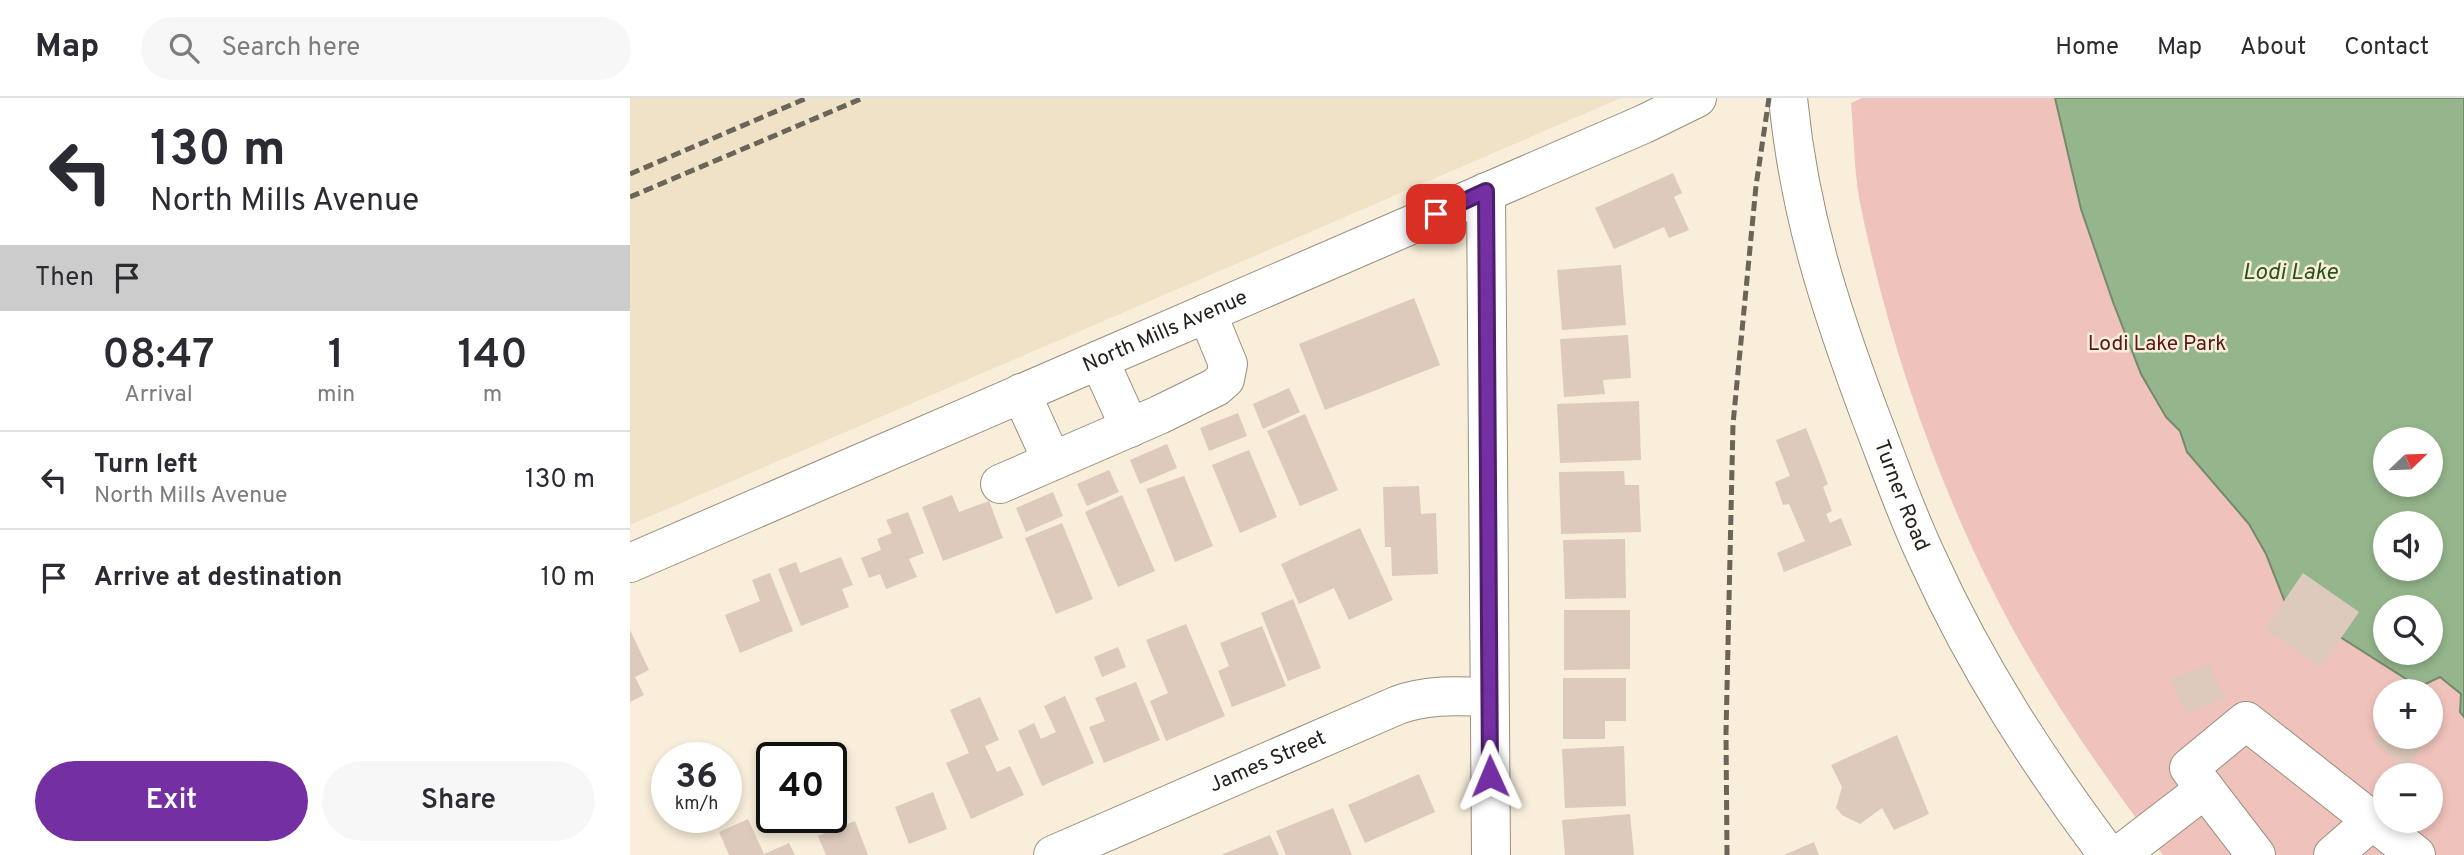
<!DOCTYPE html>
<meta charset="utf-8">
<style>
body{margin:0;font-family:Overpass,sans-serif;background:#f7f7f7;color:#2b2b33;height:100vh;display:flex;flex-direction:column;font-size:26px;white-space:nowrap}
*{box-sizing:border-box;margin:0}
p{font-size:23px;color:#7c7c81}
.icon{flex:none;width:38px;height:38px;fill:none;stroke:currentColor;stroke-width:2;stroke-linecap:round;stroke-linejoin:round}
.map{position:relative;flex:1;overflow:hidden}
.sheet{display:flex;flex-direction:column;background:#fff;width:630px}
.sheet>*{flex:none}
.hud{background:#fff;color:#2b2b33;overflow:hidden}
.needle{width:46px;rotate:67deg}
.controls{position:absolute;left:1743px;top:329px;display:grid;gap:14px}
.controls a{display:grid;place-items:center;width:70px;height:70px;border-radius:50%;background:#fff;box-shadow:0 4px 10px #0003;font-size:35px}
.speed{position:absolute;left:21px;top:644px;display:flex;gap:14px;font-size:35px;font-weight:700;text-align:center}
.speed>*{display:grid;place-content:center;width:91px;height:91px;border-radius:50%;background:#fff;box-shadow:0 4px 10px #0003;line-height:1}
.speed small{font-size:18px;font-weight:400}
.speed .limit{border:4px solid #111;border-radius:10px;background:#fff;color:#111}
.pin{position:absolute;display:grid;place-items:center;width:60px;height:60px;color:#fff;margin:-30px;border-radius:14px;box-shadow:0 4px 10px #0006}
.me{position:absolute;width:77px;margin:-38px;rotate:359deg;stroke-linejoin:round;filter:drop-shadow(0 0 5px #0008)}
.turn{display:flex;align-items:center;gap:24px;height:147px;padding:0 35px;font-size:32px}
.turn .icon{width:91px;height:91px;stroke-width:2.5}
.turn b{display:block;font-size:49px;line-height:60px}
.then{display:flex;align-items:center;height:66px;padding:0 35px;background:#0003;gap:14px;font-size:26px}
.eta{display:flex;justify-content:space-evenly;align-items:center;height:119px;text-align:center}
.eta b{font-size:42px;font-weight:600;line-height:49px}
.action{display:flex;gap:14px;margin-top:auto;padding:14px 35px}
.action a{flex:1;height:80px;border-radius:42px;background:#742fa3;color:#fff;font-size:28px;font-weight:600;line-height:80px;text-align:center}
.action a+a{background:#f7f7f7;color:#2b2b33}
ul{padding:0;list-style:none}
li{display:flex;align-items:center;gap:21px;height:98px;padding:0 35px;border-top:2px solid #e1e1e2}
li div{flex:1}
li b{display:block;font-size:26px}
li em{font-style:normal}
header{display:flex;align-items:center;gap:42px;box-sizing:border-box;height:98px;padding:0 35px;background:#fff;border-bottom:2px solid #e1e1e2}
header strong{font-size:33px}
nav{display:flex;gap:38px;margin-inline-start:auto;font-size:24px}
.search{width:490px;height:63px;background:#f7f7f7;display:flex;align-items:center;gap:18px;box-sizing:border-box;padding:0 24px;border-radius:38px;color:#7c7c81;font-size:26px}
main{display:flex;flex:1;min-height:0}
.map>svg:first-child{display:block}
</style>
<header>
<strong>Map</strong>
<div class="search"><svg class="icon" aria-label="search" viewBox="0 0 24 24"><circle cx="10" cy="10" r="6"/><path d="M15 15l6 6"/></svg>Search here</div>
<nav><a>Home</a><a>Map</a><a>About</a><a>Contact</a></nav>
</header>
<main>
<section class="sheet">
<div class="hud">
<div class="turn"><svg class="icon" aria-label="left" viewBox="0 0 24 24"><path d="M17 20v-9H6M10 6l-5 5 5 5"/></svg><div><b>130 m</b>North Mills Avenue</div></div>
<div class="then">Then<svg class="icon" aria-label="arrive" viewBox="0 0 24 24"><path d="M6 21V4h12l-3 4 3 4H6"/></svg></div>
</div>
<div class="eta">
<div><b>08:47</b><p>Arrival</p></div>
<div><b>1</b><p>min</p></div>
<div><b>140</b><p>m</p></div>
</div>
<ul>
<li><svg class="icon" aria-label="left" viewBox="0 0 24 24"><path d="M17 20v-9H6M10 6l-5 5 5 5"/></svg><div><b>Turn left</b><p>North Mills Avenue</p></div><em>130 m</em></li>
<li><svg class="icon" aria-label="arrive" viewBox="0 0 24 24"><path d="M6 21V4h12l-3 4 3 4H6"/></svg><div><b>Arrive at destination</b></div><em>10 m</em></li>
</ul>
<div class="action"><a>Exit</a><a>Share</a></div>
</section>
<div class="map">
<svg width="1834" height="757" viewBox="0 0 1834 757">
<rect width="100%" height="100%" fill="#f8eeda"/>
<polygon fill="#f0e2c7" points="0,0 991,0 0,427"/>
<path fill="#efc3bb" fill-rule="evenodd" d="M1232 0H1834V757H1533C1482 688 1431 617 1389 542 1314 407 1261 256 1230 105 1224 73 1224 38 1221 5ZM1755 341H1801V387H1755ZM1755 425H1801V471H1755ZM1755 509H1801V555H1755ZM1755 593H1801V639H1755ZM1755 677H1801V723H1755Z"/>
<path fill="#95b68c" stroke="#748a6a" stroke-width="2" fill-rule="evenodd" d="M1425 0H1834V619L1830 614 1831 596 1810 579 1789 589 1655 504 1636 456 1619 426 1557 354 1550 333 1536 319 1511 276 1483 204 1451 111ZM1755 341H1801V387H1755ZM1755 425H1801V471H1755ZM1755 509H1801V555H1755Z"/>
<g fill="#ddcabc">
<polygon points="1043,75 1052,95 1044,99 1059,132 1039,140 1034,129 984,151 965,110"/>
<polygon points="991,167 996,227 932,232 927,172"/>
<polygon points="784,200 810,267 695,312 669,246"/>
<polygon points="998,237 1001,280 973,282 975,296 934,299 930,241"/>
<polygon points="659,290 670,314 633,331 623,306"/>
<polygon points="1009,303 1011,362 930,365 927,306"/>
<polygon points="608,315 617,338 579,353 570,330"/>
<polygon points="675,316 708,392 670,408 637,333"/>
<polygon points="1176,330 1198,386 1193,389 1202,413 1196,416 1200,425 1211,420 1222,447 1154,474 1147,455 1175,443 1159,406 1153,407 1145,384 1160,378 1146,342"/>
<polygon points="537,346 547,370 510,386 500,362"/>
<polygon points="619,352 647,419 610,435 582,367"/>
<polygon points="479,372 489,394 457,408 447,386"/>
<polygon points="994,373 995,387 1009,387 1011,434 931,436 929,374"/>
<polygon points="554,378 583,448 545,464 516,391"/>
<polygon points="789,388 791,416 806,415 808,476 762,478 761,449 755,449 753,389"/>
<polygon points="423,394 433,418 396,434 386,410"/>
<polygon points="322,397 329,414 359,403 373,440 313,463 292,409"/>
<polygon points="492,397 525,473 488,489 455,414"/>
<polygon points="278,414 294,455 279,461 287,479 256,491 250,476 239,480 231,460 251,452 247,441 262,435 256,422"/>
<polygon points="432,425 463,501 426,516 395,440"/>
<polygon points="730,430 763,502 719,522 704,490 669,506 651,466"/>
<polygon points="995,441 996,500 935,501 933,442"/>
<polygon points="211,459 223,487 212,491 219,509 171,528 148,471 166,464 170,475"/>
<polygon points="140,475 163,533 110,555 95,517 130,503 122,482"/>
<polygon points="1673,475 1729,514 1691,569 1635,531"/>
<polygon points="663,501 691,570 658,583 631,515"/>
<polygon points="934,512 1000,512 1000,571 934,572"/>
<polygon points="556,526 595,618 536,643 520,603 538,595 516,542"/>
<polygon points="632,528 656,588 602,609 588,573 599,568 590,545"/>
<polygon points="0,532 19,572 5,579 14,597 0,604"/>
<polygon points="488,549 496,569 472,579 464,559"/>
<polygon points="1580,565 1594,600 1556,616 1540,581"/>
<polygon points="933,580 996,580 996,623 975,623 975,641 933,641"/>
<polygon points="506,584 530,642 474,665 459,629 475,623 465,600"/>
<polygon points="435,598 464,665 412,688 388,633 404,625 411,641 426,634 414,608"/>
<polygon points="350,599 369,642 355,648 367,674 380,668 394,697 341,721 316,665 339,655 320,612"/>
<polygon points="1755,629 1755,639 1792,639 1797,642 1777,669 1744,644"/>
<polygon points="1267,637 1299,716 1264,732 1252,710 1230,726 1212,717 1206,710 1212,689 1201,667"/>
<polygon points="994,648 996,708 935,710 932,651"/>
<polygon points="789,676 805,714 735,745 718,707"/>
<polygon points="303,694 317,731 279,746 265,709"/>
<polygon points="703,710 722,757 656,757 646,733"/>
<polygon points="1000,716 1004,757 935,757 932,722"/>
<polygon points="118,721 134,756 159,745 165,757 99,757 89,734"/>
<polygon points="225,723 238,757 196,757 188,738"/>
<polygon points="640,737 649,757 591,757"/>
<polygon points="1184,744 1189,757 1154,757"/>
</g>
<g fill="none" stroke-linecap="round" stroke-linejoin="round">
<defs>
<g id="minor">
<polyline points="856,94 861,757"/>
<polyline points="469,262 500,330"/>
<polyline points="391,295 422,363"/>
<polyline points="370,386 529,317 586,289 595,281 598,266 577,215"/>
<path id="s1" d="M0 465 1014 26 1067 0"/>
<path id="s2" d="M423 757 768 607C798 596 827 598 859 599"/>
<polyline points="1489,757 1575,691"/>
<polyline points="1626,757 1559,670 1616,623 1786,757"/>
<polyline points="1703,757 1742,723"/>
</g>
<g id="major">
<path id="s3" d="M1158 0C1169 115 1200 210 1240 317 1259 366 1276 416 1299 464 1347 570 1409 665 1478 757"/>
</g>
</defs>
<use href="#minor" stroke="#988f7d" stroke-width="40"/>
<use href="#major" stroke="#988f7d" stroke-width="40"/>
<use href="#minor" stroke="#fff" stroke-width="38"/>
<use href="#major" stroke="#fff" stroke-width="38"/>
<g stroke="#6a6459" stroke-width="5" stroke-dasharray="10 5" stroke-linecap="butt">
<polyline points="0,76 177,0"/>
<polyline points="0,99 233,0"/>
<polyline points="1097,757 1096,635 1103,326 1126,88 1139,0"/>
</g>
</g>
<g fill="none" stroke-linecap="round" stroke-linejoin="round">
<defs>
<polyline id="route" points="806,116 856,93 860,678"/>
</defs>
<use href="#route" stroke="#4b1f6a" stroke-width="18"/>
<use href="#route" stroke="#742fa3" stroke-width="12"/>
</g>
<g text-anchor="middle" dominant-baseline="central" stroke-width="5" stroke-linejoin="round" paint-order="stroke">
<g font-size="21" fill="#26221b" stroke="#f8eeda">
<text stroke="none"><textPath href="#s1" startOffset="583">North Mills Avenue</textPath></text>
<text stroke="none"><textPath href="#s3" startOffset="415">Turner Road</textPath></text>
<text stroke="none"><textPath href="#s2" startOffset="234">James Street</textPath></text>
</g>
<g font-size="21" fill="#5a1811" stroke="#f8eeda">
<text x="1527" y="246">Lodi Lake Park</text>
</g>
<g font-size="23" font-style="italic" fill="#2a551c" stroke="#f8eeda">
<text x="1660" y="175">Lodi Lake</text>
</g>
</g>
</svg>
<div class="controls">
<a><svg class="needle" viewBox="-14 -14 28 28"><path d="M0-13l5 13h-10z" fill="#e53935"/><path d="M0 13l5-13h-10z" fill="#7c7c81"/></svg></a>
<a><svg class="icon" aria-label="sound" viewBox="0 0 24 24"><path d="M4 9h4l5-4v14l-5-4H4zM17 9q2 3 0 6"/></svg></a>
<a><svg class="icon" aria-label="search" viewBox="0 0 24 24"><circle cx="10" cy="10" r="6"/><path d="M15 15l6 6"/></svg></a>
<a>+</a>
<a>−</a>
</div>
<div class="speed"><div>36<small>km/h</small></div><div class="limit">40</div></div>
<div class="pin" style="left:806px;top:116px;background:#d93025"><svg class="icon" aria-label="arrive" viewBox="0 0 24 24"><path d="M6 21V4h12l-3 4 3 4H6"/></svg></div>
<svg class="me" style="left:860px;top:678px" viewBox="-20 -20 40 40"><path d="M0-17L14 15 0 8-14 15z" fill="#742fa3" stroke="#fff" stroke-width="4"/></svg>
</div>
</main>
